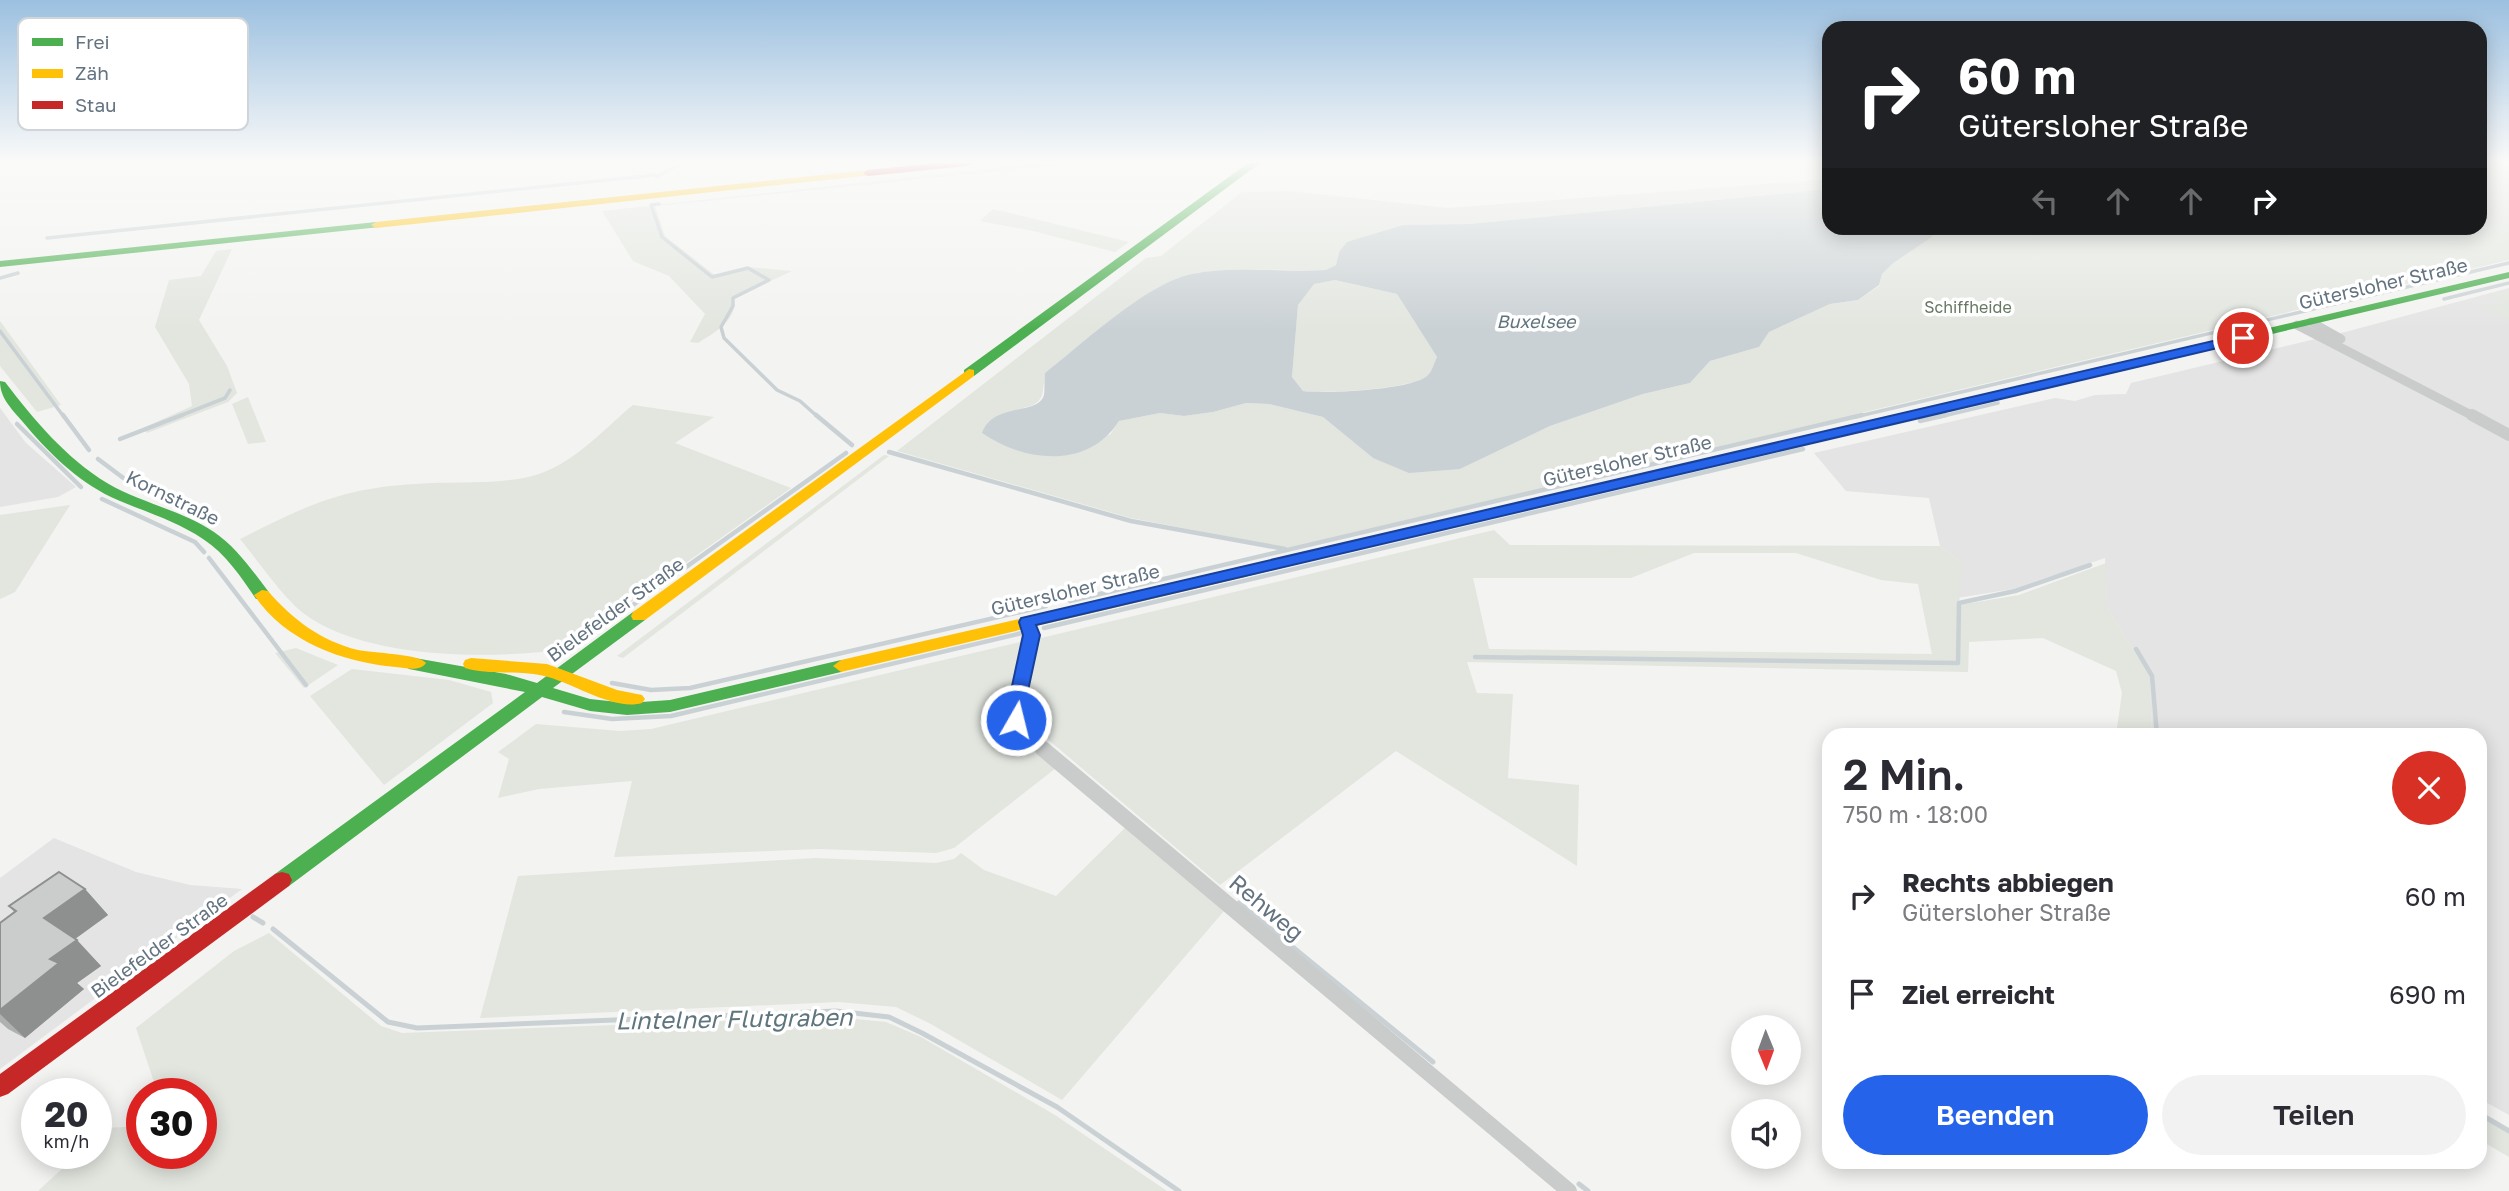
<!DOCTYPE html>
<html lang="de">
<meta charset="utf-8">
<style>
body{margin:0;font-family:"Golos Text",sans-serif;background:#f2f2f3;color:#2b2b33;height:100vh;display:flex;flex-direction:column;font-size:26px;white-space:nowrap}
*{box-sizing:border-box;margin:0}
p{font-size:23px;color:#7c7c81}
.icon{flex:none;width:38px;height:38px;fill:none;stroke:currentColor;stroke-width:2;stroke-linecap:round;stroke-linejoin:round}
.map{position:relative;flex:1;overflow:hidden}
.details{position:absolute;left:1822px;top:728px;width:665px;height:441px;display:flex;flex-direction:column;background:#fff;border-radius:21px;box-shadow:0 4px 18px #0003}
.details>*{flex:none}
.top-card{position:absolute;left:1822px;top:21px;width:665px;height:214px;border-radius:21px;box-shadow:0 4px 18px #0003;background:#202124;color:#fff;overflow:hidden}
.needle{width:46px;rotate:179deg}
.buttons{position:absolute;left:1731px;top:1015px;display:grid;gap:14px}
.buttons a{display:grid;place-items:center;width:70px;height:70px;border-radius:50%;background:#fff;box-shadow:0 4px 18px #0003;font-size:35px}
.speed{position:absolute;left:21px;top:1078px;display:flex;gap:14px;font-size:35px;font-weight:700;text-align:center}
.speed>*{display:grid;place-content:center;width:91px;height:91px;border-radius:50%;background:#fff;box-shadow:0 4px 18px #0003;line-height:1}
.speed small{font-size:18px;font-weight:400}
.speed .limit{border:10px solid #d22;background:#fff;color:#111}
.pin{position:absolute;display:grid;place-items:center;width:60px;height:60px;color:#fff;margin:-30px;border:4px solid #fff;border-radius:50%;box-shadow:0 2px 7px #0007}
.me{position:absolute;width:77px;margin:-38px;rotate:8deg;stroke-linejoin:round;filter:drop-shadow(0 0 5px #0008)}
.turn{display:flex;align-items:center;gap:24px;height:147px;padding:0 21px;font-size:32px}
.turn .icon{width:91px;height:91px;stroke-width:2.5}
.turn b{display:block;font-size:49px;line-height:60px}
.lanes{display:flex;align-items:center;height:66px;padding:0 21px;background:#0003;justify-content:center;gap:35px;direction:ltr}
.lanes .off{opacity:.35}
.round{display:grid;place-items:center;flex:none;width:74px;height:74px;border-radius:37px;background:#f2f2f3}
.overview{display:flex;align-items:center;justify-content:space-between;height:119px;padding:0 21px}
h1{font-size:42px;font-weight:600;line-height:52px}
.button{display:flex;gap:14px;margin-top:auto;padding:14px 21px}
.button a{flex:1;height:80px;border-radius:42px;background:#2563eb;color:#fff;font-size:28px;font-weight:600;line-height:80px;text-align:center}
.button a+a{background:#f2f2f3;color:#2b2b33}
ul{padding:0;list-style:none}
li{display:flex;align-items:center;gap:21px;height:98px;padding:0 21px}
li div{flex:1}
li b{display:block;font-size:26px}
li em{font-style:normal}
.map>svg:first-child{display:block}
</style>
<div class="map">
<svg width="2509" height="1191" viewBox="0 0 2509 1191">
<rect width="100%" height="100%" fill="#f3f3f1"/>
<g fill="#e3e4e3">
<polygon points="2509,288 2509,1115 2480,1099 2480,735 2152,735 2150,678 2107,607 2105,558 2013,589 1957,598 1962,563 1940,546 1929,498 1846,491 1814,453 2055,398 2075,401 2095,395 2126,394 2131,383 2349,331"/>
<polygon points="0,408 26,443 76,487 58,497 0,507"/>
<polygon points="54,838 136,872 190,885 242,889 0,1069 0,878"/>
</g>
<g fill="#e2e6df" fill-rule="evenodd">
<path d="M1040 163H1082L655 206 665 236 716 276 748 267 792 271 734 298C738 320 714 333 698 343L690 342 705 314 669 276 633 261 602 211Z"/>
<path d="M2480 163H2509V260L1288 548 1131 518 897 451 1146 258 1161 256 1242 192 1290 191 1448 208 1829 179V189L1469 224 1403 225 1339 252 1336 265 1326 270C1281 272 1237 265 1192 274 1148 282 1081 345 1045 373 1042 393 1046 403 1023 408L1110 435 1119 421 1160 413 1184 416 1213 412 1246 403 1269 404 1323 417 1373 458 1460 469 1550 426 1643 394 1690 383 1710 361 1759 347 1769 332 1830 304 1858 300 1879 286 1882 274 1892 264 1932 237 1936 228H2480Z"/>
<polygon points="993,209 1129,242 1115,252 1033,231 980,221"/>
<polygon points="232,249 199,320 227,366 237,393 228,402 147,433 143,428 192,406 189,384 155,327 169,280 201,276 216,251"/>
<path d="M1335 280 1397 294 1437 357C1434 363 1432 372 1427 376 1411 389 1326 394 1303 391L1292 377 1298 305 1313 284Z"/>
<polygon points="2509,290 2509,321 2480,307 2502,302 2488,295"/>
<polygon points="0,321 61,405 37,412 0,366"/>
<polygon points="248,397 266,442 248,444 232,404"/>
<path d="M633 405 714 417 675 443 791 488 565 649C492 660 351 660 295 606 275 586 258 561 240 539 306 506 341 488 416 484 456 481 501 486 539 474 575 462 604 429 633 405Z"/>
<polygon points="884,455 889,456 623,658 617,656"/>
<polygon points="70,505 15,592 0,599 0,515"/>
<path d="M1494 530 1510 545 1940 546 1962 563 1959 605 2019 595 2106 563 2107 607 2150 678 2152 735H2116L2122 693 2116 671 2043 638 1969 642 1968 672 1467 662 1477 693 1513 694 1508 778 1579 785 1577 866 1396 751 1220 885 1032 726 1023 709 1041 638ZM1694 553H1796L1881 580 1918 584 1932 654 1489 649 1473 578H1631Z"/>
<path d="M1024 641C1018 666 1000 708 1015 731 1025 745 1043 757 1056 768L954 848 936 853 819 849 614 857 632 781 539 789 498 798 509 759 498 752 536 724 620 731 651 729Z"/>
<polygon points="296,648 338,665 304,688 275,653"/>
<polygon points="352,669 449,680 491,692 493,703 384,785 310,696"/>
<polygon points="1126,827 1224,911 1062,1100 929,1023 896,1007 838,1002 480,1018 518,876 815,858 936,863 954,859 961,853 984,870 1056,896"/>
<polygon points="269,933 381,1026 402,1033 835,1017 886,1022 921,1037 1055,1115 1167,1191 38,1191 79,1153 96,1153 96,1137 106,1128 142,1126 142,1153 201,1153 201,1094 158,1094 136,1028 234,951"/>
<polygon points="2480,1112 2509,1129 2509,1157 2480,1140"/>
</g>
<path fill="#cad1d4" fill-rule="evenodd" d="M1829 189V228H1936L1932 237 1892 264 1882 274 1879 285 1858 300 1830 304 1769 332 1759 347 1710 361 1690 383 1643 394 1550 426 1460 469 1409 473 1373 458 1323 417 1269 404 1246 403 1213 412 1184 416 1160 413 1119 421C1088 470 1024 462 982 433 993 402 1038 416 1044 395 1045 389 1044 380 1045 373 1081 345 1148 282 1192 274 1237 265 1281 273 1326 270L1336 265 1339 252 1347 242 1403 225 1469 224ZM1335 280 1397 294 1437 357C1434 363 1432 372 1427 376 1410 390 1326 394 1303 391L1292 377 1298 305 1314 284Z"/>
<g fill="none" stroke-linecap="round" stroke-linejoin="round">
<g stroke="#cad1d4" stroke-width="3.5">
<polyline points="656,177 682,163"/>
<polyline points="659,204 651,205 662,237 712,277 748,268 769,280 733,298 733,306 721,327 724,338 777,390 800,401 818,417"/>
<polyline points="47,238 656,175"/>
<polyline points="0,278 18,273"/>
<polyline points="2444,299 2509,283"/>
<polyline points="0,331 64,417"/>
<polyline points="177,417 225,398 230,390"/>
<polyline points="1855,417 2509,263"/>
<polyline points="1939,417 1998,403"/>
</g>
<g stroke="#cad1d4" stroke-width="4.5">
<polyline points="63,415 89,450"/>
<polyline points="816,415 852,445"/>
<polyline points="1920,421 1946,415"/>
<polyline points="17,424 81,487"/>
<polyline points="120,439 182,415"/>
<polyline points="889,452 1131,521 1285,549"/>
<polyline points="98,459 138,489 207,520"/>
<polyline points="102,499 195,542 204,552"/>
<polyline points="209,558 306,685"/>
<polyline points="1070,601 1862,415"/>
<polyline points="1044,628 1803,449"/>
<polyline points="588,637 846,453"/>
<polyline points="2136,649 2152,676 2157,735"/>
<polyline points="1475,657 1958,663 1959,603 2015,591 2090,565"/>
<polyline points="612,683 651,690 690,688 1046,606"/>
<polyline points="564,712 612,719 671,716 1022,633"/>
</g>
<g stroke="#cad1d4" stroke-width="5">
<polyline points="1239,903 1433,1062"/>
<polyline points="253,917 263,923"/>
<polyline points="273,929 388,1022 417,1028 836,1011 889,1017 922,1033 1057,1107 1179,1191"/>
<polyline points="2480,1114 2509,1131"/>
<polyline points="1579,1184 1588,1191"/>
</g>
<g stroke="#cacccc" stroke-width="9">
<polyline points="2311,322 2341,339"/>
<polyline points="2297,325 2475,417"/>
</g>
<g stroke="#cacccc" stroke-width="12">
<polyline points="2472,415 2509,435"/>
<path d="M1027 622C1034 653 1006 711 1024 732 1029 739 1038 745 1045 751"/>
</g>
<polyline stroke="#cacccc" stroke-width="16" points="1043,749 1569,1191"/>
<g fill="#4caf50" fill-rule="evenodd">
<polygon points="1248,163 1260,163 974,376 964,376 964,370"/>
<polygon points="376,222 381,225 380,227 0,267 0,261"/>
<polygon points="2509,272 2509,278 1784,449 1777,445 1784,441"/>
<path d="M0 381 5 382C34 420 66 458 107 483 141 503 181 510 214 532 236 547 252 570 268 591L270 595 268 599H256C241 577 226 554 203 539 175 520 142 511 111 497 76 480 47 451 22 421 11 408 0 398 0 381Z"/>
<polygon points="1553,495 1560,499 1558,502 1240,578 1232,573 1240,568"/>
<polygon points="639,611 647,616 645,620 553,688 590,699 627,703 670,700 841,660 849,666 841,672 670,712 627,715 590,711 542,697 289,886 282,888 275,886 272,880 275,874 525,692 409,669 401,663 403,659 409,657 506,674 537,683 633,612"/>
</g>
<g fill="#ffc107" fill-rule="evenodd">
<polygon points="868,170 873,173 872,175 376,228 371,225 376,222"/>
<polygon points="969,369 974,370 974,376 645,620 633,620 631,616 633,612"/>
<polygon points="1240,568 1248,573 1245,577 841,672 833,666 841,660"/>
<path d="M262 590 268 591C292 619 321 641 358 650 372 653 420 654 426 663 420 672 406 668 396 667 342 662 286 642 254 595Z"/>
<path d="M471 658 547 664 617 690 642 695 645 699 642 703C615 711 574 684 548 677 521 669 491 676 465 668L463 664 465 660Z"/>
</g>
<g fill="#c62828" fill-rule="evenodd">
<polygon points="935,163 972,163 967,166 868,176 863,173 868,170"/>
<polygon points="1784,441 1791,445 1789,448 1553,503 1546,499 1553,495"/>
<polygon points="282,872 289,874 292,880 289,886 8,1094 0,1097 0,1074 275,874"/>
</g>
</g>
<polygon fill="#afb0b0" points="85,889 108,915 75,939 101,966 77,983 84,989 25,1038 8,1029 0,1022 0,923 14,912 9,906"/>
<g fill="#8e9090">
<polygon points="85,889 108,915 68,944 44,918"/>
<polygon points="77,940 101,966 77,983 84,989 25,1038 0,1014 0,1010 50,959"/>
</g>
<polygon fill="#cbcdcd" stroke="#8e9090" stroke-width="2" points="59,872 85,889 44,918 77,940 50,959 59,963 0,1010 0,923 16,911 9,906"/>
<linearGradient id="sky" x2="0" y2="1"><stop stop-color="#9cc0e0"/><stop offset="0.49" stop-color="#fafaf9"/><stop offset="1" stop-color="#fafaf9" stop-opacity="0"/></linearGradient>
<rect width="2509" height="330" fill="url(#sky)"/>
<polygon fill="#2563eb" stroke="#184099" stroke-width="2" points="2243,334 2249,338 2248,341 1036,625 1040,635 1024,709 1025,720 1016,726 1007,720 1007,709 1023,635 1019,622 1021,618"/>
<g text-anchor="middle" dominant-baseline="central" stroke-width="7" stroke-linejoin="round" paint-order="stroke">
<g font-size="16" fill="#667862" stroke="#fff">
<text x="1968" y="307">Schiffheide</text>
</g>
<g font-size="18" font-style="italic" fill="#5f757e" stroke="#fff">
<text x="1536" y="321">Buxelsee</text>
</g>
<g font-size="19" fill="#637380" stroke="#fff">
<text transform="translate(2383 283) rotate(-13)">Gütersloher Straße</text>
<text transform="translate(1627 460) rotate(-13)">Gütersloher Straße</text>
<text transform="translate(173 497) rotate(26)">Kornstraße</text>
<text transform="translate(1075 589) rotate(-13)">Gütersloher Straße</text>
<text transform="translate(615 609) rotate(-36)">Bielefelder Straße</text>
<text transform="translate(159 945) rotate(-36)">Bielefelder Straße</text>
</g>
<g font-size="23" fill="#637380" stroke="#fff">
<text transform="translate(1267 907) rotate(40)">Rehweg</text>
</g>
<g font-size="24" font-style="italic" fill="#5f757e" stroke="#fff">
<text transform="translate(734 1018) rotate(-1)">Lintelner Flutgraben</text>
</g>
</g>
<rect x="18" y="18" width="230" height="112" rx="10" fill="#fff" stroke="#d0d5d9" stroke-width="2"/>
<rect x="32" y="38" width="31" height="8" fill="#4caf50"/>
<rect x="32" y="69" width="31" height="9" fill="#ffc107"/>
<rect x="32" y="101" width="31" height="8" fill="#c62828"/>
<g font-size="19" fill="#637380">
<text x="75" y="49">Frei</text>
<text x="75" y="80">Zäh</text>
<text x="75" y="112">Stau</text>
</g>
</svg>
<div class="buttons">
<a><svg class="needle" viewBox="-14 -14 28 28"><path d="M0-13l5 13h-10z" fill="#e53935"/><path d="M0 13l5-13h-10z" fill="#7c7c81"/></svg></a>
<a><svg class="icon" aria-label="sound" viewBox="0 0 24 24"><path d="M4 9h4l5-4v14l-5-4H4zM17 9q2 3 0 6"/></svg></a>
</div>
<div class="speed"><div>20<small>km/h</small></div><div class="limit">30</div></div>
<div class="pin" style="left:2243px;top:338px;background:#d93025"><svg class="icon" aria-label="arrive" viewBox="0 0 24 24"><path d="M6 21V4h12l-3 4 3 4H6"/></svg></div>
<svg class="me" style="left:1016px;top:720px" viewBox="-20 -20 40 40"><circle r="17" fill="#2563eb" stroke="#fff" stroke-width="3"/><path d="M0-11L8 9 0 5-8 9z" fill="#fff"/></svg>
<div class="top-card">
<div class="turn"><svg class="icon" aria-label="right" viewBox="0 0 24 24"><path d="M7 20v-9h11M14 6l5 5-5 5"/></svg><div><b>60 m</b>Gütersloher Straße</div></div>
<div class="lanes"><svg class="icon off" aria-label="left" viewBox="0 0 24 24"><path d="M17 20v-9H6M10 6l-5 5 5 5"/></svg><svg class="icon off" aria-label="ahead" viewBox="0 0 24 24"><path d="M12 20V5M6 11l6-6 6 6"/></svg><svg class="icon off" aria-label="ahead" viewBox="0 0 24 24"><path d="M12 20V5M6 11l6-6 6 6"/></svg><svg class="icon" aria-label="right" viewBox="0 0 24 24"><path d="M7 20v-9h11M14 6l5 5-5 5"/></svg></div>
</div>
<section class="details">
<div class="overview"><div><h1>2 Min.</h1><p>750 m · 18:00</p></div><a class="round" style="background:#d93025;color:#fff"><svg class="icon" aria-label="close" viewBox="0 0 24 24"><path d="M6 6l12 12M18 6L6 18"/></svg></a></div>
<ul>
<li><svg class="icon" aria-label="right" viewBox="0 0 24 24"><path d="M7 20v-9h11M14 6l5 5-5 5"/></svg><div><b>Rechts abbiegen</b><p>Gütersloher Straße</p></div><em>60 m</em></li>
<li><svg class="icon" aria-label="arrive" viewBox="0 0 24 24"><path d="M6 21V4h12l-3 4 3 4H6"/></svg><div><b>Ziel erreicht</b></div><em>690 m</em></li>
</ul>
<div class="button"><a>Beenden</a><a>Teilen</a></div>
</section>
</div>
